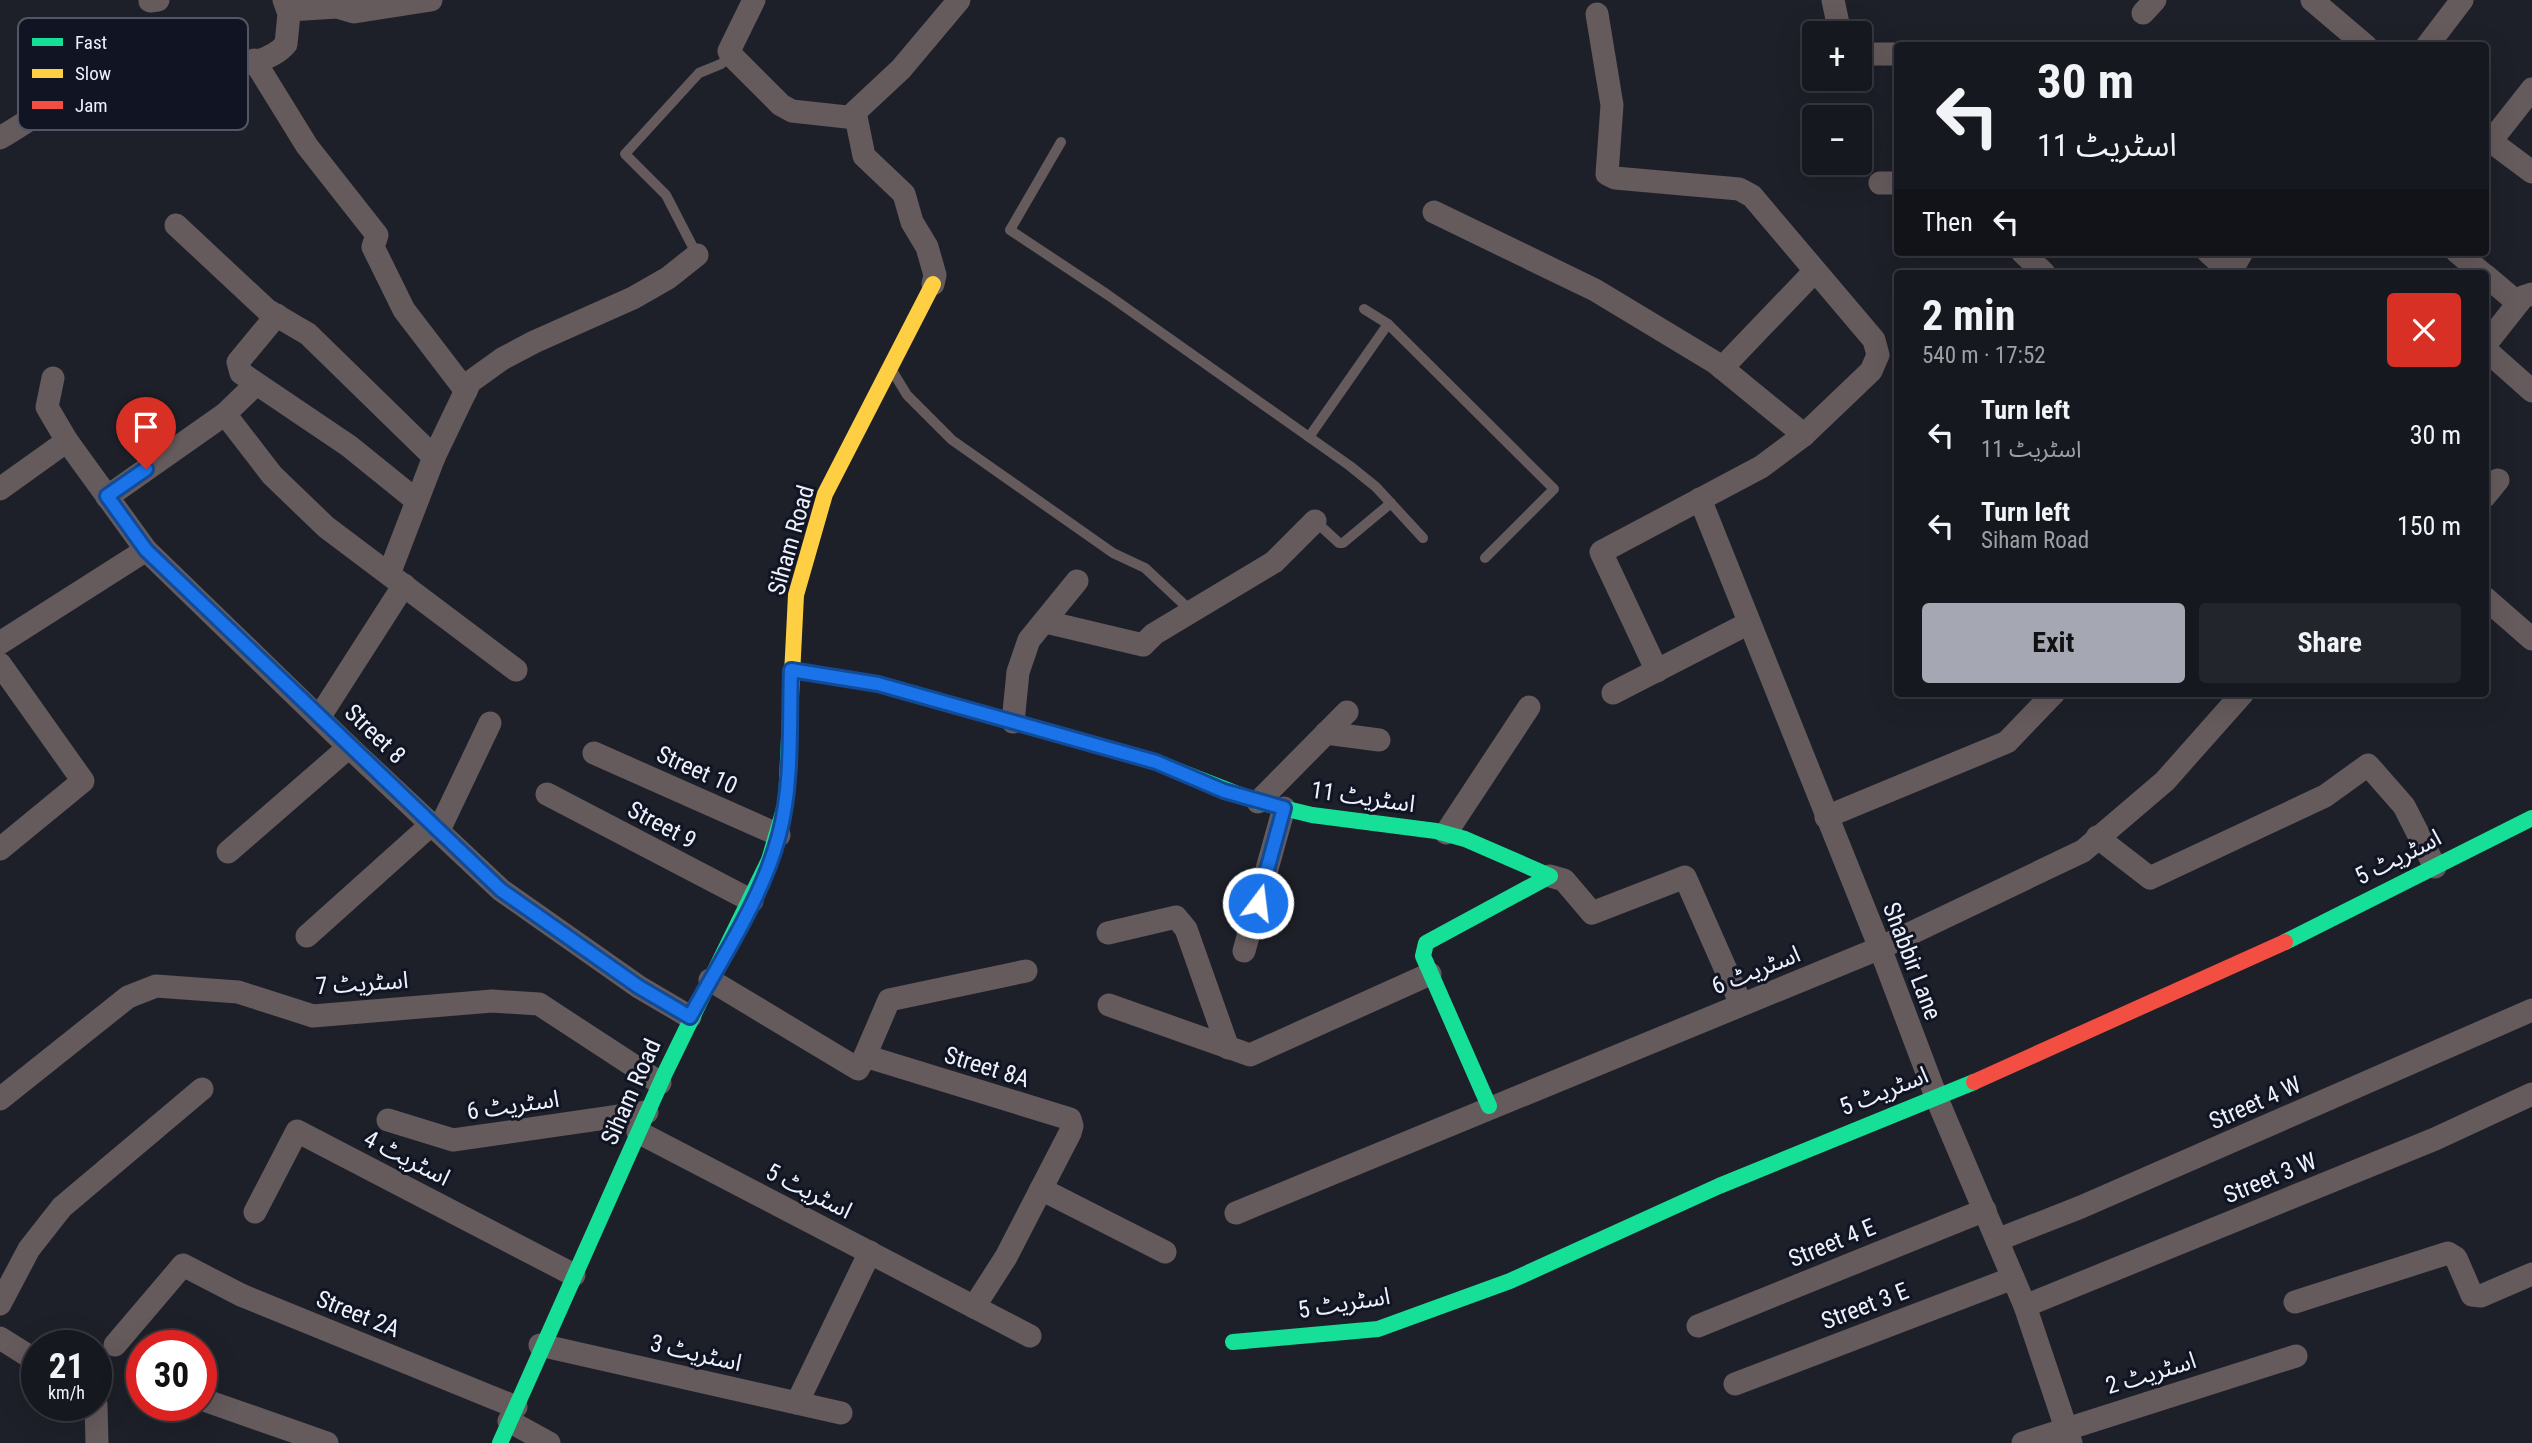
<!DOCTYPE html>
<meta charset="utf-8">
<style>
body{margin:0;font-family:"Roboto Condensed","Noto Sans Arabic",sans-serif;background:#23252c;color:#f1f3f6;height:100vh;display:flex;flex-direction:column;font-size:26px;white-space:nowrap}
*{box-sizing:border-box;margin:0}
p{font-size:23px;color:#9ea0a4}
.icon{flex:none;width:38px;height:38px;fill:none;stroke:currentColor;stroke-width:2;stroke-linecap:round;stroke-linejoin:round}
.map{position:relative;flex:1;overflow:hidden}
.sheet{position:absolute;left:1894px;top:270px;width:595px;height:427px;display:flex;flex-direction:column;background:#16181f;border-radius:7px;box-shadow:0 7px 28px #0002,0 0 0 2px #35373d}
.sheet>*{flex:none}
.guide{position:absolute;left:1894px;top:42px;width:595px;height:214px;border-radius:7px;box-shadow:0 7px 28px #0002,0 0 0 2px #35373d;background:#16181f;color:#f1f3f6;overflow:hidden}
.fabs{position:absolute;left:1802px;top:21px;display:grid;gap:14px}
.fabs a{display:grid;place-items:center;width:70px;height:70px;border-radius:7px;background:#16181f;box-shadow:0 7px 28px #0002,0 0 0 2px #35373d;font-size:35px}
.speed{position:absolute;left:21px;top:1330px;display:flex;gap:14px;font-size:35px;font-weight:700;text-align:center}
.speed>*{display:grid;place-content:center;width:91px;height:91px;border-radius:50%;background:#16181f;box-shadow:0 7px 28px #0002,0 0 0 2px #35373d;line-height:1}
.speed small{font-size:18px;font-weight:400}
.speed .limit{border:10px solid #d22;background:#fff;color:#111}
.pin{position:absolute;display:grid;place-items:center;width:60px;height:60px;color:#fff;margin:-72px -30px;border-radius:50% 50% 50% 0;rotate:-45deg;box-shadow:0 0 7px #0007}
.pin .icon{rotate:45deg}
.me{position:absolute;width:77px;margin:-38px;rotate:15deg;stroke-linejoin:round;filter:drop-shadow(0 0 5px #0008)}
.turn{display:flex;align-items:center;gap:24px;height:147px;padding:0 28px;font-size:32px}
.turn .icon{width:91px;height:91px;stroke-width:2.5}
.turn b{display:block;font-size:49px;line-height:60px}
.then{display:flex;align-items:center;height:66px;padding:0 28px;background:#0003;gap:14px;font-size:26px}
.round{display:grid;place-items:center;flex:none;width:74px;height:74px;border-radius:7px;background:#23252c}
.headline{display:flex;align-items:center;justify-content:space-between;height:119px;padding:0 28px}
h1{font-size:42px;font-weight:700;line-height:52px}
.button{display:flex;gap:14px;margin-top:auto;padding:14px 28px}
.button a{flex:1;height:80px;border-radius:7px;background:#a5a8b2;color:#111;font-size:28px;font-weight:700;line-height:80px;text-align:center}
.button a+a{background:#23252c;color:#f1f3f6}
ul{padding:0;list-style:none}
li{display:flex;align-items:center;gap:21px;height:91px;padding:0 28px}
li div{flex:1}
li b{display:block;font-size:26px}
li em{font-style:normal}
.map>svg:first-child{display:block}
</style>
<div class="map">
<svg width="2532" height="1443" viewBox="0 0 2532 1443">
<rect width="100%" height="100%" fill="#1e2029"/>
<g fill="none" stroke-linecap="round" stroke-linejoin="round">
<g stroke="#655a5c" stroke-width="10">
<polyline points="1061,142 1010,230 1108,295 1350,466 1376,487 1423,538"/>
<polyline points="697,255 666,195 625,154 699,73 721,64 731,55"/>
<polyline points="1364,309 1388,324 1554,489 1485,558"/>
<polyline points="893,372 907,395 952,440 1113,553 1145,568 1191,611"/>
<polyline points="1309,437 1388,324"/>
<polyline points="1315,521 1339,543 1343,543 1391,503"/>
</g>
<g stroke="#655a5c" stroke-width="23">
<polyline points="754,0 729,51 731,55 781,105 792,111 856,118"/>
<polyline points="1833,0 1840,33"/>
<polyline points="2312,0 2366,46"/>
<polyline points="150,1 158,0"/>
<polyline points="289,10 337,7 354,12 431,0"/>
<polyline points="2143,13 2155,0"/>
<polyline points="1597,14 1612,105 1607,174 1615,178 1739,189 1752,196 1874,340 1878,355 1871,371 1804,435 1761,467 1601,552 1657,671"/>
<polyline points="2427,46 2462,0"/>
<polyline points="1860,54 1897,54"/>
<polyline points="254,60 307,146 377,235 373,247 404,310 466,391"/>
<polyline points="2485,137 2532,172"/>
<path d="M0 138C38 115 81 84 124 74 165 64 257 79 286 44L289 14 284 0"/>
<polyline points="2491,141 2532,89"/>
<polyline points="1880,183 1897,183"/>
<polyline points="1434,212 1595,290 1716,363 1804,435"/>
<polyline points="176,225 267,310 308,334 434,457"/>
<polyline points="2022,252 2044,273"/>
<polyline points="2208,252 2231,273"/>
<polyline points="2457,252 2482,273"/>
<polyline points="2230,273 2242,252"/>
<polyline points="2485,275 2518,303"/>
<polyline points="933,284 935,275 927,247 912,222 904,194 864,156 855,112 901,69 959,0"/>
<polyline points="2532,294 2523,297 2486,344 2486,350 2532,391"/>
<polyline points="277,315 238,362 241,373 349,446 417,501"/>
<polyline points="1722,368 1814,272"/>
<polyline points="53,378 47,407 67,441 146,550 349,747 501,890 639,987 690,1017"/>
<polyline points="225,414 272,475 326,527 516,670"/>
<polyline points="0,489 67,441"/>
<polyline points="2485,496 2498,480"/>
<polyline points="107,497 225,414 256,384"/>
<polyline points="1700,499 1880,948 1937,1099 2025,1306 2071,1443"/>
<polyline points="389,574 434,457 470,382 502,359 534,342 633,298 668,278 697,255"/>
<polyline points="2485,598 2532,639"/>
<polyline points="1046,622 1143,645 1154,634 1274,562 1315,521"/>
<polyline points="0,643 146,550"/>
<polyline points="0,664 83,781 0,849"/>
<polyline points="1613,693 1749,623"/>
<polyline points="320,716 404,585"/>
<polyline points="1013,722 1018,672 1029,640 1077,581"/>
<polyline points="1326,733 1379,740"/>
<polyline points="594,753 779,835"/>
<polyline points="547,794 752,901"/>
<polyline points="1258,802 1347,712"/>
<polyline points="1826,817 2007,742 2054,693"/>
<polyline points="439,830 490,723"/>
<polyline points="1446,833 1529,707"/>
<polyline points="2097,837 2150,878 2325,796 2368,765 2404,806 2435,867"/>
<polyline points="228,852 349,747"/>
<polyline points="1550,876 1564,880 1592,913 1685,877 1741,1004"/>
<polyline points="1108,933 1176,917 1186,929 1228,1048"/>
<polyline points="307,936 433,823"/>
<polyline points="1244,951 1284,808"/>
<polyline points="710,980 858,1069 865,1056 1070,1119 1072,1126 1070,1133 1006,1257 974,1307"/>
<polyline points="1109,1005 1250,1055 1430,974"/>
<polyline points="865,1056 889,1000 1026,971"/>
<polyline points="0,1099 128,997 156,986 238,992 313,1016 492,1001 539,1004 660,1083"/>
<polyline points="388,1120 453,1140 647,1112"/>
<polyline points="638,1132 1030,1336"/>
<polyline points="1041,1189 1165,1252"/>
<polyline points="255,1212 297,1131 574,1275"/>
<polyline points="1236,1213 1880,948 2083,851 2165,781 2243,693"/>
<polyline points="1997,1240 2081,1207 2532,1010"/>
<polyline points="2295,1302 2448,1253 2456,1258 2472,1295 2481,1296 2532,1274"/>
<polyline points="0,1304 29,1249 62,1207 202,1089"/>
<polyline points="2025,1306 2435,1139 2532,1094"/>
<polyline points="1698,1326 1985,1210"/>
<polyline points="0,1338 35,1360"/>
<polyline points="115,1345 183,1265 241,1295 516,1407"/>
<polyline points="540,1345 841,1413"/>
<polyline points="1735,1384 2013,1278"/>
<polyline points="201,1399 327,1443"/>
<polyline points="797,1403 870,1252"/>
<polyline points="96,1405 97,1443"/>
<polyline points="509,1421 549,1443"/>
<polyline points="2023,1443 2296,1356"/>
</g>
<g stroke="#16e098" stroke-width="16">
<polyline points="991,716 1156,762 1258,802 1312,815 1436,831 1465,839 1550,876 1426,943 1423,956 1489,1106"/>
<polyline points="2285,942 2532,818"/>
<polyline points="1233,1342 1378,1329 1510,1281 1719,1186 1974,1082"/>
<polyline points="500,1443 665,1073 769,860 786,802 791,695"/>
</g>
<polyline stroke="#ffcf43" stroke-width="16" points="791,695 796,595 825,494 933,284"/>
<g stroke="#f24e42" stroke-width="16">
<polyline points="791,670 878,684 991,716"/>
<polyline points="1974,1082 2285,942"/>
</g>
</g>
<g fill="none" stroke-linecap="round" stroke-linejoin="round">
<defs>
<path id="route" d="M146 469 107 496 146 550 501 890 639 987 690 1017C721 959 762 899 779 835 793 783 789 723 791 670L878 684 1156 762 1224 791 1284 808 1258 903"/>
</defs>
<use href="#route" stroke="#114b97" stroke-width="18"/>
<use href="#route" stroke="#1a73e8" stroke-width="12"/>
</g>
<g text-anchor="middle" dominant-baseline="central" stroke-width="6" stroke-linejoin="round" paint-order="stroke">
<g font-size="24" fill="#edf1fc" stroke="#101423">
<text transform="translate(791 540) rotate(-74)">Siham Road</text>
<text transform="translate(375 734) rotate(44)">Street 8</text>
<text transform="translate(697 770) rotate(24)">Street 10</text>
<text transform="translate(1363 797) rotate(8)">اسٹریٹ 11</text>
<text transform="translate(662 825) rotate(28)">Street 9</text>
<text transform="translate(2398 857) rotate(-27)">اسٹریٹ 5</text>
<text transform="translate(1912 961) rotate(69)">Shabbir Lane</text>
<text transform="translate(1756 970) rotate(-22)">اسٹریٹ 6</text>
<text transform="translate(362 983) rotate(-4)">اسٹریٹ 7</text>
<text transform="translate(987 1067) rotate(17)">Street 8A</text>
<text transform="translate(1884 1091) rotate(-22)">اسٹریٹ 5</text>
<text transform="translate(631 1092) rotate(-66)">Siham Road</text>
<text transform="translate(2255 1103) rotate(-24)">Street 4 W</text>
<text transform="translate(513 1105) rotate(-8)">اسٹریٹ 6</text>
<text transform="translate(407 1158) rotate(27)">اسٹریٹ 4</text>
<text transform="translate(2270 1178) rotate(-22)">Street 3 W</text>
<text transform="translate(809 1191) rotate(27)">اسٹریٹ 5</text>
<text transform="translate(1832 1243) rotate(-22)">Street 4 E</text>
<text transform="translate(1344 1303) rotate(-9)">اسٹریٹ 5</text>
<text transform="translate(1865 1306) rotate(-21)">Street 3 E</text>
<text transform="translate(358 1314) rotate(22)">Street 2A</text>
<text transform="translate(696 1353) rotate(13)">اسٹریٹ 3</text>
<text transform="translate(2151 1373) rotate(-17)">اسٹریٹ 2</text>
</g>
</g>
<rect x="18" y="18" width="230" height="112" rx="10" fill="#101423" stroke="#525664" stroke-width="2"/>
<rect x="32" y="38" width="31" height="8" fill="#16e098"/>
<rect x="32" y="69" width="31" height="9" fill="#ffcf43"/>
<rect x="32" y="101" width="31" height="8" fill="#f24e42"/>
<g font-size="19" fill="#edf1fc">
<text x="75" y="49">Fast</text>
<text x="75" y="80">Slow</text>
<text x="75" y="112">Jam</text>
</g>
</svg>
<div class="fabs">
<a>+</a>
<a>−</a>
</div>
<div class="speed"><div>21<small>km/h</small></div><div class="limit">30</div></div>
<div class="pin" style="left:146px;top:469px;background:#d93025"><svg class="icon" aria-label="arrive" viewBox="0 0 24 24"><path d="M6 21V4h12l-3 4 3 4H6"/></svg></div>
<svg class="me" style="left:1258px;top:903px" viewBox="-20 -20 40 40"><circle r="17" fill="#1a73e8" stroke="#fff" stroke-width="3"/><path d="M0-11L8 9 0 5-8 9z" fill="#fff"/></svg>
<div class="guide">
<div class="turn"><svg class="icon" aria-label="left" viewBox="0 0 24 24"><path d="M17 20v-9H6M10 6l-5 5 5 5"/></svg><div><b>30 m</b>اسٹریٹ 11</div></div>
<div class="then">Then<svg class="icon" aria-label="left" viewBox="0 0 24 24"><path d="M17 20v-9H6M10 6l-5 5 5 5"/></svg></div>
</div>
<section class="sheet">
<div class="headline"><div><h1>2 min</h1><p>540 m · 17:52</p></div><a class="round" style="background:#d93025;color:#fff"><svg class="icon" aria-label="close" viewBox="0 0 24 24"><path d="M6 6l12 12M18 6L6 18"/></svg></a></div>
<ul>
<li><svg class="icon" aria-label="left" viewBox="0 0 24 24"><path d="M17 20v-9H6M10 6l-5 5 5 5"/></svg><div><b>Turn left</b><p>اسٹریٹ 11</p></div><em>30 m</em></li>
<li><svg class="icon" aria-label="left" viewBox="0 0 24 24"><path d="M17 20v-9H6M10 6l-5 5 5 5"/></svg><div><b>Turn left</b><p>Siham Road</p></div><em>150 m</em></li>
</ul>
<div class="button"><a>Exit</a><a>Share</a></div>
</section>
</div>
